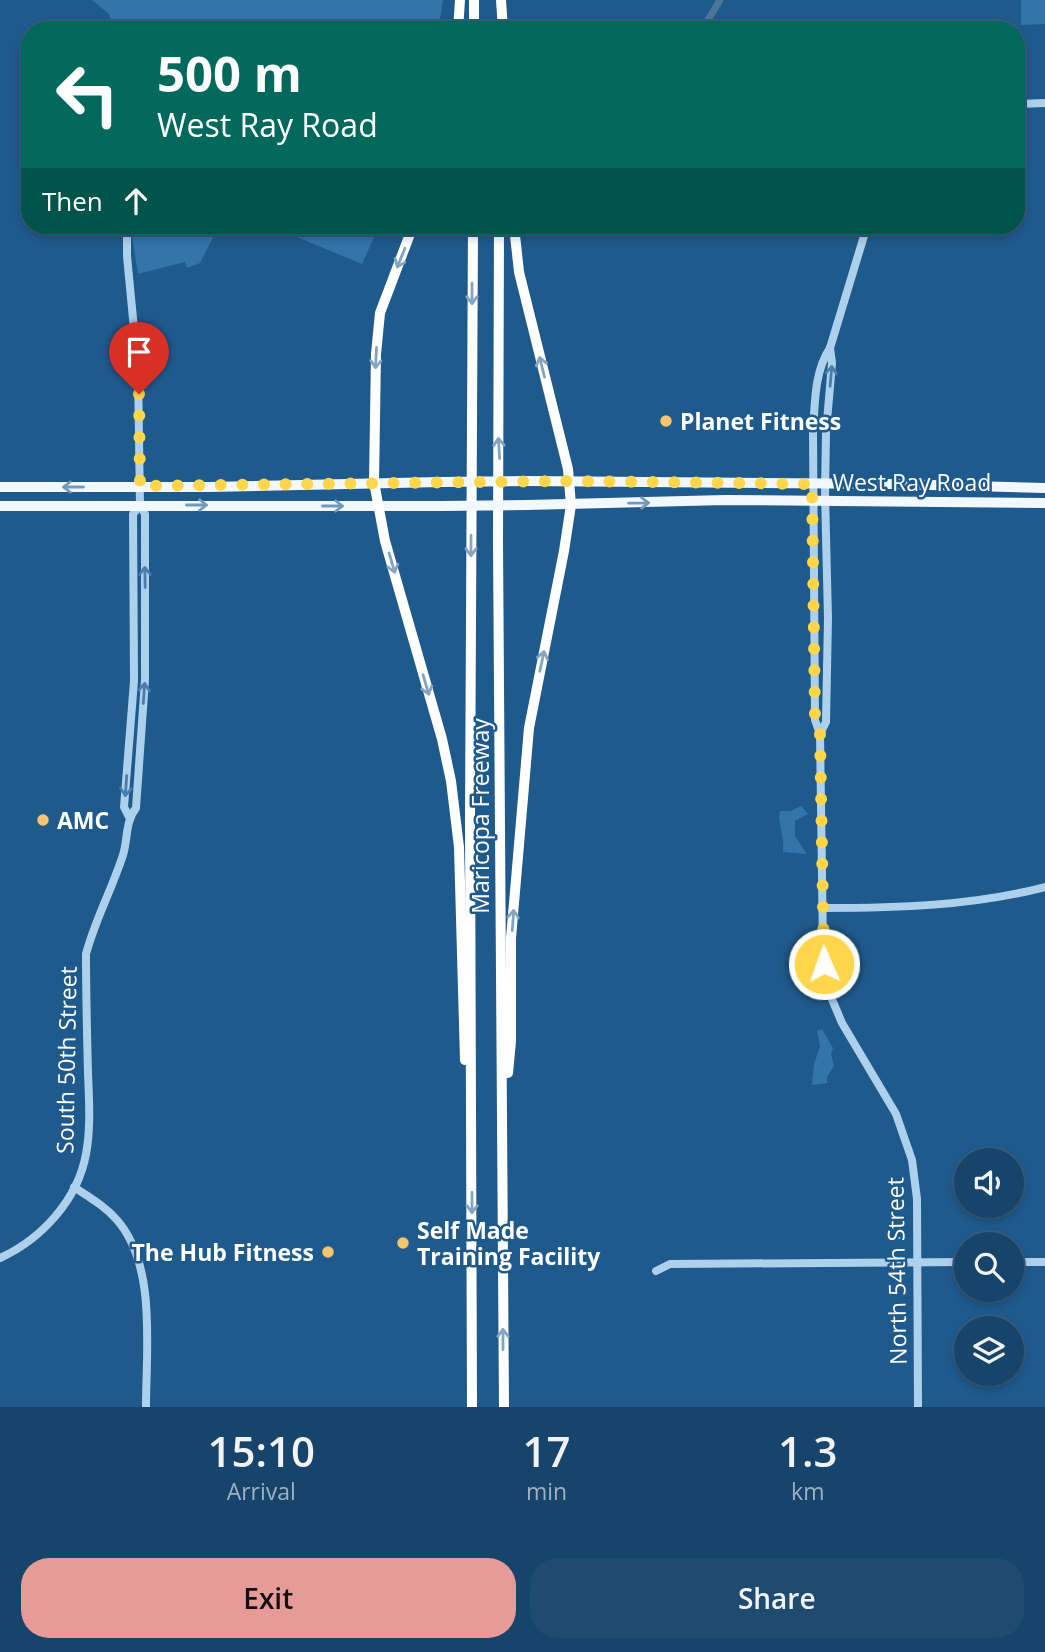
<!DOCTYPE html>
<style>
body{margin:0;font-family:"Open Sans",sans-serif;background:#204b70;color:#f1f3f6;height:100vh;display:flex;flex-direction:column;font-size:26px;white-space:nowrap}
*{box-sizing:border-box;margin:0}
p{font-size:23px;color:#9eb0c1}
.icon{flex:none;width:38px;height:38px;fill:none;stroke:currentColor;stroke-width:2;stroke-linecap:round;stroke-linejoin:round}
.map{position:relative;height:1407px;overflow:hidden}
.details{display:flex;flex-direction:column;background:#17446a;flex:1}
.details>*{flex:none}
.banner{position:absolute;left:21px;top:21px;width:1004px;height:214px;border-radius:28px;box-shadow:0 4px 10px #0003,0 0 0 2px #365c7e;background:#00695c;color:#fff;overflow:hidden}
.tools{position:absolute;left:954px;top:1148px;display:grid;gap:14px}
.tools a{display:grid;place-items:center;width:70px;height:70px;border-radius:50%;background:#17446a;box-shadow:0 4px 10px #0003,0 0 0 2px #365c7e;font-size:35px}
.pin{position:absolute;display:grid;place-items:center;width:60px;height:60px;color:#fff;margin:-72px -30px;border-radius:50% 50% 50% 0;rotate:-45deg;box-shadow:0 0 7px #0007}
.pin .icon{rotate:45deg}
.me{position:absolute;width:77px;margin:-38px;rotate:358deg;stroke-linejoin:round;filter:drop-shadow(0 0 5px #0008)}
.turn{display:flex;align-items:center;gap:24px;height:147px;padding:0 21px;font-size:32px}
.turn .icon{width:91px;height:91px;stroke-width:2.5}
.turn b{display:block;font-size:49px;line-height:60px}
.then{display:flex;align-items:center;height:66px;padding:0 21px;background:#0003;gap:14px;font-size:26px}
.eta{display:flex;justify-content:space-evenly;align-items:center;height:119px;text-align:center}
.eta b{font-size:42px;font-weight:600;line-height:49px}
.button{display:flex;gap:14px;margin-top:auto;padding:14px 21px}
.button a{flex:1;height:80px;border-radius:28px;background:#e69b98;color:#111;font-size:28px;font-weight:600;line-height:80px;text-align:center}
.button a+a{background:#204b70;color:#f1f3f6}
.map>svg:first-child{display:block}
</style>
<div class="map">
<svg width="1045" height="1407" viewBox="0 0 1045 1407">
<rect width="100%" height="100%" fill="#1f5a8d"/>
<g fill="#3374aa">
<polygon points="92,0 443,0 438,30 113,30 109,14"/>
<polygon points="1021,0 1045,0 1045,24 1021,25"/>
<polygon points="134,226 219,226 200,263 187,268 185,262 138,274 132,235"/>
<polygon points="270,226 379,226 362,264"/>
<path d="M801 806 808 814 795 821V836L807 854 783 852C785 837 777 822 780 811H791Z"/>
<polygon points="822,1029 833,1048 831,1054 834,1066 827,1077 827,1083 812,1085 814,1064 820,1047 817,1031"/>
</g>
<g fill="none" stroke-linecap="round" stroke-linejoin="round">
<polyline stroke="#a0ccee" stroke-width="2" points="898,1238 905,1238"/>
<polyline stroke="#4b7599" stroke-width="7" points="702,30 720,0"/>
<g stroke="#add0ec" stroke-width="8">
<polyline points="1017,104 1045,103"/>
<path d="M867 226 830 348C814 372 815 404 813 432L815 720 820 734 823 946 824 964 831 997 842 1023 896 1114 912 1160 917 1199 918 1407"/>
<polyline points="820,734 826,722 828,618 825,493 826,433 832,363 830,348"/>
<polyline points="129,817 124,807 134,681 133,514 140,505"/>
<path d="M822 908C897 908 972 906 1045 887"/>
<path d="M74 1187C89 1197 105 1206 117 1220 157 1266 146 1349 146 1407"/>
<path d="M0 1258C42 1239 78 1199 86 1154 91 1128 89 1099 88 1073 87 1033 86 994 86 954 95 920 112 889 123 855 128 839 125 822 136 808L145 680V514L140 505 138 371 127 256V226"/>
<polyline points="1012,1262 1045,1262"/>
<polyline points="656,1271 670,1264 966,1262"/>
</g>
<g stroke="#f2f8ff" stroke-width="10">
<polyline points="527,481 893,484 1045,488"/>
<polyline points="0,487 210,487 441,482"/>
<polyline points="527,505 725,500 1045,503"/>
<polyline points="0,506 441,506"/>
</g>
<g stroke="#fff" stroke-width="10">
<polyline points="501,0 503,30"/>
<polyline points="458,30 460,0"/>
<polyline points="474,30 474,0"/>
<polyline points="413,226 380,313 376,354 374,482 385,541 442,739 451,781 459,847 465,1060"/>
<polyline points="499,226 498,541 504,1407"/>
<polyline points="508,1073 511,1041 511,938 529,728 564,551 571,505 568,469 519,272 514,226"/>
<polyline points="472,1407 470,817 473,226"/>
</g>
<g stroke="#f2f8ff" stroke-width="10">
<polyline points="441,482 527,481"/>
<polyline points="441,506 527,505"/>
</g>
</g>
<defs><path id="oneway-shaft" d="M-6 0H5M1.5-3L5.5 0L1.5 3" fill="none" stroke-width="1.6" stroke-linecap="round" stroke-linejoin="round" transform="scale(1.75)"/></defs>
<g stroke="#84a4c0">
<use href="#oneway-shaft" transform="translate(401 258) rotate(112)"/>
<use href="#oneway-shaft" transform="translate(472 294) rotate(90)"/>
<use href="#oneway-shaft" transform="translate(376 358) rotate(93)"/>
<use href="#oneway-shaft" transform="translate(542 367) rotate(-104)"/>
<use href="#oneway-shaft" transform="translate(499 448) rotate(-93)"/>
<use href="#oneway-shaft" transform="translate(471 546) rotate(90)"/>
<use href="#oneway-shaft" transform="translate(392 563) rotate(74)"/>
<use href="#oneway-shaft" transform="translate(542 661) rotate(-78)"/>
<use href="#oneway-shaft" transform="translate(426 685) rotate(74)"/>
<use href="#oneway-shaft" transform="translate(513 920) rotate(-86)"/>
<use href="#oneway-shaft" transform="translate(472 1203) rotate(90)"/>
<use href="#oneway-shaft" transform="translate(503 1339) rotate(-90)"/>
</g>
<g stroke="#4a7daa">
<use href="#oneway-shaft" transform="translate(831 376) rotate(-85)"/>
<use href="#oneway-shaft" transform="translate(145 577) rotate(-91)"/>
<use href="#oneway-shaft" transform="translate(144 693) rotate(-86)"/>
<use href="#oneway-shaft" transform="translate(126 786) rotate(94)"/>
</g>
<g stroke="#7399bb">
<use href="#oneway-shaft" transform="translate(73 487) rotate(180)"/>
<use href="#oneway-shaft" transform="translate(639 503) rotate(-1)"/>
<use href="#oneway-shaft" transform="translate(197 505)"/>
<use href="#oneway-shaft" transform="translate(333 506)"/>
</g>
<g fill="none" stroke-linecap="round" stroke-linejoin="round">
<polyline stroke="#ffd54a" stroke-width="12" stroke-dasharray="0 21.6" points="139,394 140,486 569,481 812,484 815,720 820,734 824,964"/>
</g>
<g fill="#fac36d" stroke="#1f5a8d" stroke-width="2.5">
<circle cx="666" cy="421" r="7"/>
<circle cx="43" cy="820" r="7"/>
<circle cx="403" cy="1243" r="7"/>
<circle cx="328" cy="1252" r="7"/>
</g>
<g text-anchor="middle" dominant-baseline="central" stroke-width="5" stroke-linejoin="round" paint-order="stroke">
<g font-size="23" font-weight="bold" fill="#fff" stroke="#1f5a8d" text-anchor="start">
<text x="680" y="421">Planet Fitness</text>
<text x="57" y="820">AMC</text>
<text x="417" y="1230">Self Made<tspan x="417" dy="26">Training Facility</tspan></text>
<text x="314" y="1252" text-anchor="end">The Hub Fitness</text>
</g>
<g font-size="23" fill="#fff" stroke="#1f5a8d">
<text x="912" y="482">West Ray Road</text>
<text transform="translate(480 816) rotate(-90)">Maricopa Freeway</text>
<text transform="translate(66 1060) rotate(-89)">South 50th Street</text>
<text transform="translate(896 1271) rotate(-91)">North 54th Street</text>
</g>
</g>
</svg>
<div class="tools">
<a><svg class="icon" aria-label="sound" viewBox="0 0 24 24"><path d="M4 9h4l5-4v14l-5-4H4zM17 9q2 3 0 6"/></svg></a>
<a><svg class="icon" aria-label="search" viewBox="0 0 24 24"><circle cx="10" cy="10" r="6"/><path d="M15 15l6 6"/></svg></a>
<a><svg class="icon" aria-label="layers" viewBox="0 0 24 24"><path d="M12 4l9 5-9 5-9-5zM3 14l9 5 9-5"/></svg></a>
</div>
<div class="pin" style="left:139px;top:394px;background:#d93025"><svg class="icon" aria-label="arrive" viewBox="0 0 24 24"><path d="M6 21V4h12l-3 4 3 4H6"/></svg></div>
<svg class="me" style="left:824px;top:964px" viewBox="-20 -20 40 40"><circle r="17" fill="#ffd54a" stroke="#fff" stroke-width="3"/><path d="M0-11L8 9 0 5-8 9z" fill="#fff"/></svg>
<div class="banner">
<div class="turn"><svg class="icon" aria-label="left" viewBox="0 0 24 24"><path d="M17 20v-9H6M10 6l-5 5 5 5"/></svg><div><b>500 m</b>West Ray Road</div></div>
<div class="then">Then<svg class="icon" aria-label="ahead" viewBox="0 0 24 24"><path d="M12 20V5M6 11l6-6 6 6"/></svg></div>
</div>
</div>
<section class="details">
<div class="eta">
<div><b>15:10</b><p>Arrival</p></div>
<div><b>17</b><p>min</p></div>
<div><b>1.3</b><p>km</p></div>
</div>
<div class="button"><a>Exit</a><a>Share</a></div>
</section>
